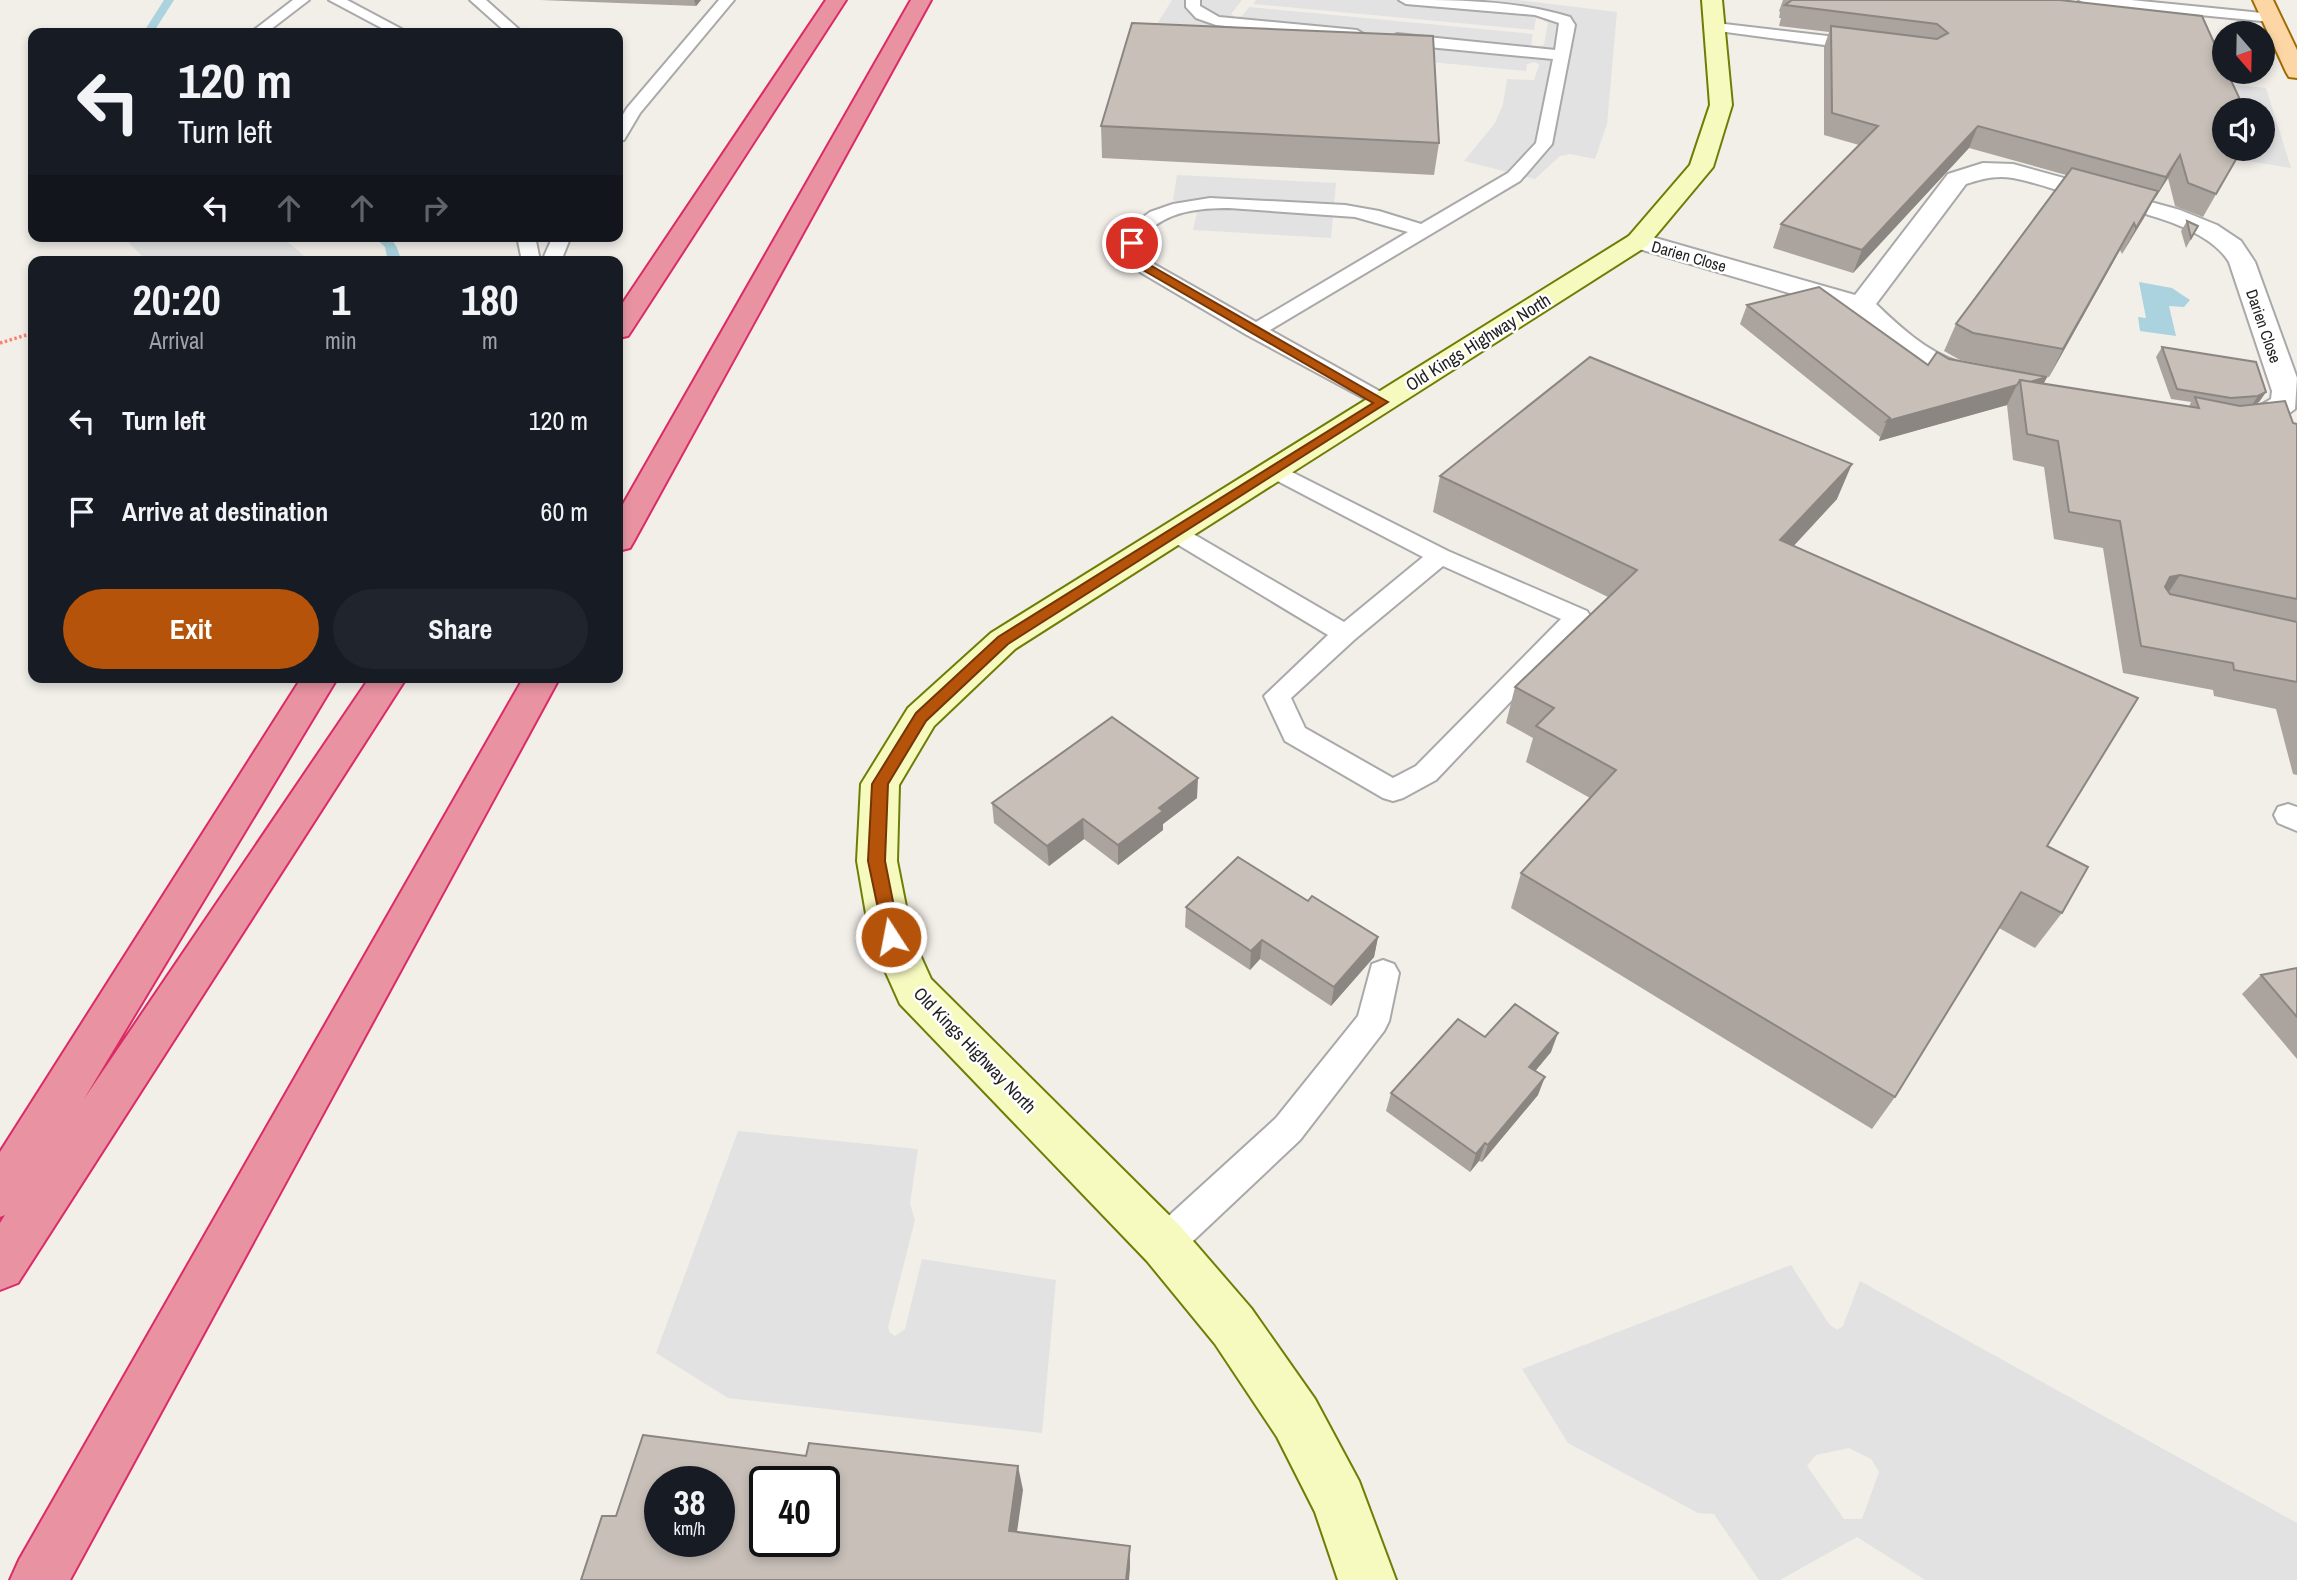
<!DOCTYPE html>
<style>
body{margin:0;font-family:"Archivo Narrow",sans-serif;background:#20242c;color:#f1f3f6;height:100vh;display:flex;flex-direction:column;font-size:26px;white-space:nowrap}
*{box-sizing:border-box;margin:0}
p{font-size:23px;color:#9ea1a6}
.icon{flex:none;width:38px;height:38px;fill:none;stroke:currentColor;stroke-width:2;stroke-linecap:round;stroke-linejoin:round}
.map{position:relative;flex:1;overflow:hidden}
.side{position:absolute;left:28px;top:256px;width:595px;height:427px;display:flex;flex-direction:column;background:#171b24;border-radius:14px;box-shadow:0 4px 10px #0003}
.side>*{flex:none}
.banner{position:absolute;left:28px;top:28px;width:595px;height:214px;border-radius:14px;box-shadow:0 4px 10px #0003;background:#171b24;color:#f1f3f6;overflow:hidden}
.needle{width:46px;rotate:160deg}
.tools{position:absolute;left:2212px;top:21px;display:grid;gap:14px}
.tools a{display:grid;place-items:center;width:63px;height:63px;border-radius:50%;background:#171b24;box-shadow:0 4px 10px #0003;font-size:35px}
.speed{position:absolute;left:644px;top:1466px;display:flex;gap:14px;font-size:35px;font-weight:700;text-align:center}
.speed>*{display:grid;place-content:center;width:91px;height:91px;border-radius:50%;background:#171b24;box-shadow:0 4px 10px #0003;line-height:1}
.speed small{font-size:18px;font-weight:400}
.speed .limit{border:4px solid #111;border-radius:10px;background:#fff;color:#111}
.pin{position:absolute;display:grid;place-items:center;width:60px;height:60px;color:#fff;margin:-30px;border:4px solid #fff;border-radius:50%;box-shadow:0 2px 7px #0007}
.me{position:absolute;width:77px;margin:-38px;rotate:349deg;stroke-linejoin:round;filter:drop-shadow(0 0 5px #0008)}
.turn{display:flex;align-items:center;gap:24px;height:147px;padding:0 35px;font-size:32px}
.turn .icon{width:91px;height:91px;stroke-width:2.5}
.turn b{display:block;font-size:49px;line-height:60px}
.lanes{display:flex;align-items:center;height:66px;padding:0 35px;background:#0003;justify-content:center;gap:35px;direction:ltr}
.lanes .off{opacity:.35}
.eta{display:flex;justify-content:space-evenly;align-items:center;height:119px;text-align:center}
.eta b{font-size:42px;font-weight:800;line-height:49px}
.button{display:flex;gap:14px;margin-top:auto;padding:14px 35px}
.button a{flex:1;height:80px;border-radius:42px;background:#b45309;color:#fff;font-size:28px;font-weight:800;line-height:80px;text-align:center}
.button a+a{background:#20242c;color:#f1f3f6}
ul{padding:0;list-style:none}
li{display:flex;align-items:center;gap:21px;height:91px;padding:0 35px}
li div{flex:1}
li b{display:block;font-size:26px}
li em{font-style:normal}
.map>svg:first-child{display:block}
</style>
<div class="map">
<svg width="2297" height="1580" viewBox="0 0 2297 1580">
<rect width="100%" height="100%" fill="#f2efe9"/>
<g fill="#e2e2e2" fill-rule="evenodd">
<polygon points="1172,0 1242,0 1231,14 1235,17 1242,16 1249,7 1533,34 1531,45 1538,47 1544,45 1548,23 1540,18 1536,18 1534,30 1253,4 1256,0 1517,0 1617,12 1607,124 1595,159 1570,154 1560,156 1535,179 1464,161 1495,123 1503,104 1507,79 1534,80 1539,65 1535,62 1527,64 1526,71 1324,52 1155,27"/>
<polygon points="2219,83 2266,88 2291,168 2242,160 2239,149 2263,149 2263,110 2227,110"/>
<polygon points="1177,175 1336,183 1331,238 1193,230 1197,213 1173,200"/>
<polygon points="122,236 281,236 310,261 147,261"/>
<polygon points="738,1131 918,1149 910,1204 915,1220 888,1327 890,1333 895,1336 905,1329 922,1259 1056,1280 1042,1433 728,1398 656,1353"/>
<path d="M1791 1265 1829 1324 1837 1330 1843 1326 1860 1281 2297 1523V1580H1925L1857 1537 1780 1580H1759L1714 1514 1698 1513 1568 1443 1522 1369ZM1849 1448 1871 1459 1879 1472 1862 1519H1844L1807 1466 1816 1455Z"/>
</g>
<polygon fill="#aad3df" points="2139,282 2172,288 2190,300 2184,307 2169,306 2176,336 2140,331 2138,317 2146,318"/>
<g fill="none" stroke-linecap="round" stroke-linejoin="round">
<g fill="#aad3df" fill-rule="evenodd">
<polygon points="164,0 174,0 153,33 143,33"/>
<path d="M373 236C392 236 397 242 401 261H388L385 247Z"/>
</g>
<defs>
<g id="lane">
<polygon points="293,0 309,0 266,33 250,33"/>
<polygon points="329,0 347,0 409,33 391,33"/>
<polygon points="470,0 486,0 523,33 507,33"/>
<polygon points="719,0 734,0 640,113 624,140 618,141 618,123 627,108"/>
<polygon points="1186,0 1200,0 1200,6 1219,17 1357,30 1365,35 1357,40 1216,25 1196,18 1186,7"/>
<path d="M1399 0C1457 0 1515 0 1570 17L1575 25 1552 144 1520 181 1270 330 1390 397 1393 402 1390 407 1382 408 1247 335 1140 272 1126 253 1125 238 1135 223 1150 212 1173 204 1210 198 1345 205 1379 211 1421 224 1508 173 1536 143 1553 59 1397 44 1389 39 1397 34 1555 50 1559 23 1535 15 1406 4ZM1229 208 1355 217 1408 232 1256 322 1154 264 1143 248 1145 234C1168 211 1198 208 1229 208Z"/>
<polygon points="2079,0 2131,0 2272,14 2279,18 2272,22 2086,4"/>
<polygon points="1716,23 1862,40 1870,45 1862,50 1711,30 1709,27 1711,24"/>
<polygon points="517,236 535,236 540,261 522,261"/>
<polygon points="553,236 571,236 561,261 542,261"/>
<path d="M1274 463 1448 551 1587 611 1591 617 1436 780 1403 798 1393 801 1383 798 1285 741 1264 696 1328 635 1167 538 1163 533 1167 528 1175 526 1183 528 1344 622 1423 557 1266 475 1263 470 1266 465ZM1443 566 1561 619 1416 766 1393 778 1305 728 1291 698 1354 640Z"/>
<polygon points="2288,804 2297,807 2297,831 2278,823 2274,815 2278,807"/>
<polygon points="1383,960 1394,964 1399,973 1389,1021 1384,1031 1300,1140 1177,1256 1164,1261 1151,1256 1146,1244 1151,1232 1276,1118 1358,1016 1372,964"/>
</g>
<path id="street" d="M1983 163 2013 164 2180 210 2217 225 2241 241 2255 262 2297 378 2295 409C2277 423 2253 432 2229 426L2225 420 2229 414C2245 410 2257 409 2271 399L2272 391 2229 262C2205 222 2123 209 2080 197 2058 191 2035 182 2013 178 1996 175 1981 179 1966 184L1876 304C1900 327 1926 351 1958 362 1968 366 1980 366 1991 369L1995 375 1991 381 1981 384 1941 376 1883 342 1851 311 1629 246 1625 241 1629 236 1638 233 1855 295 1948 174Z"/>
<polygon id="secondary" points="1702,0 1722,0 1732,105 1713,167 1647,246 1015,649 934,726 899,785 897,861 912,937 931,979 1181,1227 1251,1308 1315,1399 1359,1481 1396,1580 1338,1580 1315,1512 1277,1437 1215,1344 1147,1261 900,1004 870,937 857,861 861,784 908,708 991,633 1629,236 1690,165 1710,105"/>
<polygon id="primary" points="2253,0 2273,0 2297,50 2297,78 2289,77 2286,72"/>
<g id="highway">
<polygon points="826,0 846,0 632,330 628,336 618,338 618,310"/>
<polygon points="911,0 931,0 634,541 630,548 618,551 618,513"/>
<polygon points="302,677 338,677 84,1099 370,677 407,677 18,1283 0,1290 0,1223 5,1215 0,1217 0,1152"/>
<polygon points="524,677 560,677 70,1580 10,1580 19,1560"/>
</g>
</defs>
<use href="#lane" stroke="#a9a9a9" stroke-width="4"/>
<use href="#street" stroke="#a9a9a9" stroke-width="4"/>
<use href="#secondary" stroke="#707d05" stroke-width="4"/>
<use href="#primary" stroke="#a06b00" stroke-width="4"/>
<use href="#highway" stroke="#dc2a67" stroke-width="4"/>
<polyline stroke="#fa8072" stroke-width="3.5" stroke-dasharray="2.5 2.5" stroke-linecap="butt" points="0,343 33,333"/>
<use href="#lane" fill="#fff" fill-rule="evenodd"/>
<use href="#street" fill="#fff" fill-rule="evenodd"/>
<use href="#secondary" fill="#f7fabf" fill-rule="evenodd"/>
<use href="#primary" fill="#fcd6a4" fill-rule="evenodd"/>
<use href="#highway" fill="#e892a2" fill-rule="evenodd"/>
</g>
<g fill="#aba49e">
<polygon points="540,0 701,0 696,6"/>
<polygon points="1783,0 2060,0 2242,149 2203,217 2175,206 2168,178 2154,200 2153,200 2122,254 2120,250 2049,377 1960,360 1944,351 1956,324 2066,175 1969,148 1853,273 1773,248 1781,224 1859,145 1824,135 1824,47 1829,32 1779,26 1781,18 1779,18 1780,12 1779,11"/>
<polygon points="1101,126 1439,143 1434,175 1102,158"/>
<polygon points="2187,221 2198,226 2186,248 2181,231"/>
<polygon points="1747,305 1928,365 1949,359 2047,377 2043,384 2189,407 2191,402 2171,399 2156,357 2162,347 2266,392 2259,402 2256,404 2293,423 2297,424 2297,775 2293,774 2276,709 2214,696 2213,690 2123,673 2103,548 2054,539 2044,467 2013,460 2007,405 1879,441 1880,437 1740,324"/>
<polygon points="1440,476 1837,499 1793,546 2047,846 2062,913 2035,948 1999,928 1895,1097 1872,1129 1511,908 1521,873 1590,798 1526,762 1533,738 1506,723 1515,687 1608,597 1433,512"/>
<polygon points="1197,798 1163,824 1163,830 1118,865 1084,839 1049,866 994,823 992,803"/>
<polygon points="1308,901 1378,937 1374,957 1331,1006 1260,959 1250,970 1185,927 1186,907"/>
<polygon points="2297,968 2297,1059 2242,994 2261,975"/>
<polygon points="1485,1037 1551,1052 1535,1071 1538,1095 1482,1162 1479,1161 1470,1172 1386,1111 1391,1093"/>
</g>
<g fill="#8b8681">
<polygon points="694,0 701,0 696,6"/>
<polygon points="1978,126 1969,148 1853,273 1862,250"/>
<polygon points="2180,155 2168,178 2154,200 2166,177"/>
<polygon points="2158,191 2144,218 2122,254 2136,228"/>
<polygon points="2134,223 2120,250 2049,377 2063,349"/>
<polygon points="2047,377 2037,397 2020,384"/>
<polygon points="2017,385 2007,405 1879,441 1887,421"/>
<polygon points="2266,392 2259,402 2251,406 2258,396"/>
<polygon points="1852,464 1837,499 1766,576 1780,540"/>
<polygon points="2180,575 2163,601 2152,603 2170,577"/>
<polygon points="1198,778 1197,798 1163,824 1163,830 1118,865 1118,845 1159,808"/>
<polygon points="1083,819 1084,839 1049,866 1047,846"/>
<polygon points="1378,937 1374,957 1331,1006 1334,987"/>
<polygon points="1262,940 1260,959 1250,970 1251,951"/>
<polygon points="1558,1033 1551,1052 1523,1086 1529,1067"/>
<polygon points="1545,1077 1538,1095 1482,1162 1488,1145"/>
<polygon points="1485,1143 1479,1161 1470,1172 1476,1154"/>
<polygon points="1018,1466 1023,1490 1014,1553 1009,1531"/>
<polygon points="1130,1546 1130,1568 1129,1580 1126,1580"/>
</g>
<g fill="#c7bfb8" stroke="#8b8681" stroke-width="2" fill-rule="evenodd">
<polygon points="1792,0 2060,0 2202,16 2224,65 2224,72 2227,72 2245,110 2224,110 2224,149 2242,149 2216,194 2188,183 2180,155 2166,177 1978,126 1862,250 1781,224 1878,126 1832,113 1831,26 1937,39 1948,33 1937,24 1785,5"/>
<polygon points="1132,23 1433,36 1439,143 1101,126"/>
<polygon points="2072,168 2158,191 2136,228 2134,223 2063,349 1973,333 1956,324"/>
<polygon points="2187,221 2198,226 2191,238"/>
<polygon points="1819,287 1928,365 1937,352 1949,359 2047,377 2030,382 2020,380 2017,385 1887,421 1890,418 1747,305"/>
<polygon points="2162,347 2256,362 2266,392 2258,396 2231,398 2177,389"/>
<polygon points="1590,357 1852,464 1780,540 2138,698 2047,846 2088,867 2062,913 2021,892 1895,1097 1521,873 1616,770 1536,726 1554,708 1515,687 1637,570 1440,476"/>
<polygon points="2020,380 2199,408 2195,397 2240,406 2285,401 2293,423 2297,424 2297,599 2180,575 2170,577 2165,587 2170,594 2297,622 2297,682 2234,670 2233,663 2141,646 2120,521 2069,512 2058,441 2027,434"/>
<polygon points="1112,717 1198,778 1159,808 1163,811 1118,845 1083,819 1047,846 992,803"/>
<polygon points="1238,857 1308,901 1312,896 1378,937 1334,987 1262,940 1251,951 1186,907"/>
<polygon points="2297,968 2297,1017 2261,975"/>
<polygon points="1515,1004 1558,1033 1529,1067 1545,1077 1488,1145 1485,1143 1476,1154 1391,1093 1458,1019 1485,1037"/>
<path d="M643 1435 806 1456 809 1443 1018 1466 1009 1531 1130 1546 1126 1580H581L602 1516H616ZM660 1482H719V1542H660ZM765 1482H824V1542H765Z"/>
</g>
<polygon fill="#b45309" stroke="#753606" stroke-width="2" points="1129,240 1136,240 1141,255 1150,265 1388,402 1008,644 926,721 888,784 885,861 900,937 897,942 885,942 868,861 872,784 916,713 998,637 1373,403 1143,270 1130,256"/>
<g text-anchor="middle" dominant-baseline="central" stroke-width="5" stroke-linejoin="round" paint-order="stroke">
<g font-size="16" fill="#222" stroke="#fff">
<text transform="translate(1689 256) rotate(16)">Darien Close</text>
<text transform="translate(2264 326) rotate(71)">Darien Close</text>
</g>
<g font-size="18" fill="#222" stroke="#fff">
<text transform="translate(1478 342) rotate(-32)">Old Kings Highway North</text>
<text transform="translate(975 1050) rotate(46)">Old Kings Highway North</text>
</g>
</g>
</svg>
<div class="tools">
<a><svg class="needle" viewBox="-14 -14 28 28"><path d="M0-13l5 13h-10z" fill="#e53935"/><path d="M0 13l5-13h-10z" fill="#9ea1a6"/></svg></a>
<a><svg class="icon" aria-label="sound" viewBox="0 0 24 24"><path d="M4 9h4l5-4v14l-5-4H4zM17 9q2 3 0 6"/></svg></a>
</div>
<div class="speed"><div>38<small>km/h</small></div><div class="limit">40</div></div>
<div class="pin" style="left:1132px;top:243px;background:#d93025"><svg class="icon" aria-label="arrive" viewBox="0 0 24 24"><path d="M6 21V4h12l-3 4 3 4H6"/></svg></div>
<svg class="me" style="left:891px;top:937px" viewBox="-20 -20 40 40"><circle r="17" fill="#b45309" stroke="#fff" stroke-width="3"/><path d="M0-11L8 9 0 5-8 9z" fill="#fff"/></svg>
<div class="banner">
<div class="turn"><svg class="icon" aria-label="left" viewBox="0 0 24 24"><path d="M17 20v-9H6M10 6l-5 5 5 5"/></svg><div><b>120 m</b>Turn left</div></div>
<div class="lanes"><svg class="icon" aria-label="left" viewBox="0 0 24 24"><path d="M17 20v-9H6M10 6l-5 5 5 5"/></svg><svg class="icon off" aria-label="ahead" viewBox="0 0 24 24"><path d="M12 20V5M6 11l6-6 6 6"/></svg><svg class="icon off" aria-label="ahead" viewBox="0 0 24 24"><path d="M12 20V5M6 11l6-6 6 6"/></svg><svg class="icon off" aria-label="right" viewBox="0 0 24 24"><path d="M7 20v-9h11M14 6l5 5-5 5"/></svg></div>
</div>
<section class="side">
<div class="eta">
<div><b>20:20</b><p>Arrival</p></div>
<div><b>1</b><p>min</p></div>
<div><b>180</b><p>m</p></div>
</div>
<ul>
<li><svg class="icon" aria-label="left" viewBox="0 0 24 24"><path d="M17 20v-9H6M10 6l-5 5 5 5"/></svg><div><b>Turn left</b></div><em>120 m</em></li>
<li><svg class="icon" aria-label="arrive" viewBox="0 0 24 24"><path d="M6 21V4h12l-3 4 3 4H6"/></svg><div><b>Arrive at destination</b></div><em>60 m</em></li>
</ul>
<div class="button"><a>Exit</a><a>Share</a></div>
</section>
</div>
